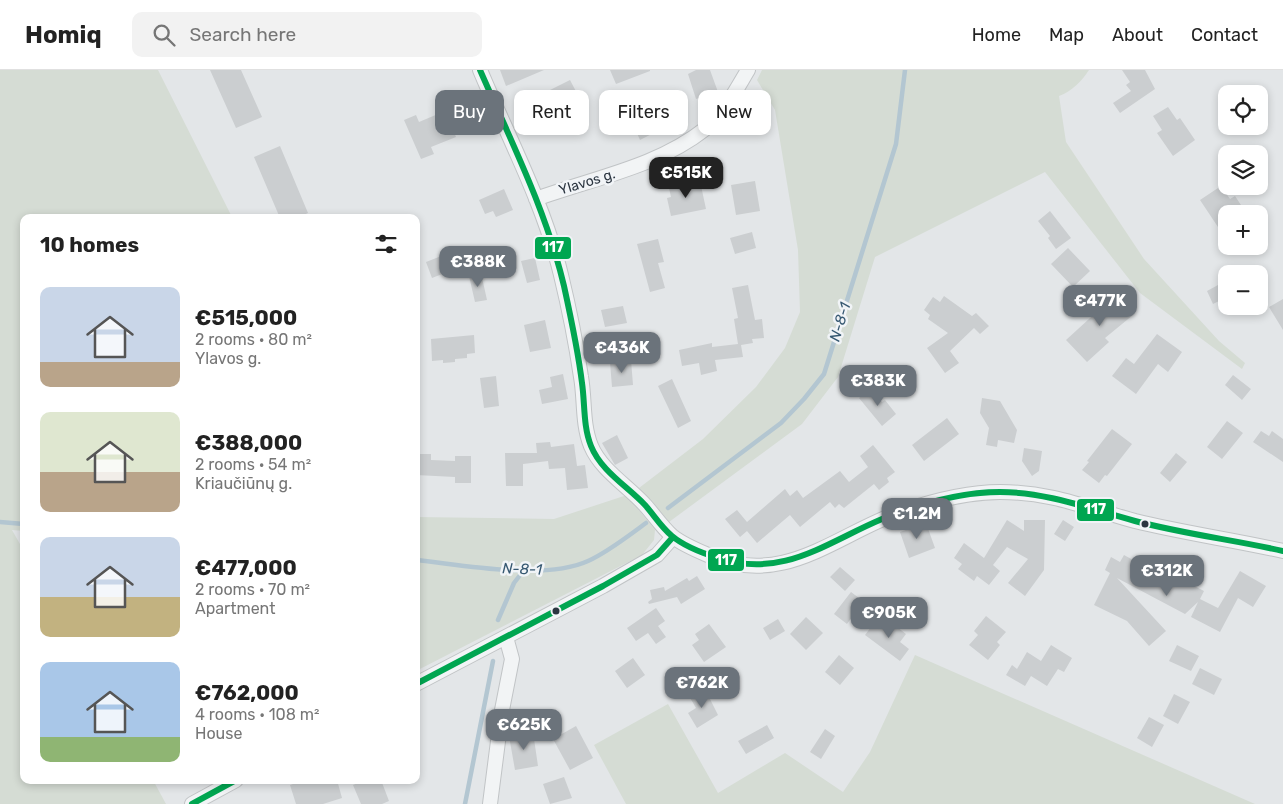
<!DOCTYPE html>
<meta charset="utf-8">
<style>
:root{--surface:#fff;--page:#f2f2f2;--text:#222;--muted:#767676;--line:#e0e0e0;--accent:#6b737b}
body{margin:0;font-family:Rubik,sans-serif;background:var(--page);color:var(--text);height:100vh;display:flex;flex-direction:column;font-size:19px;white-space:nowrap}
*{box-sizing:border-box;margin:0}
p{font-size:16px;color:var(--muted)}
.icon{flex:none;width:28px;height:28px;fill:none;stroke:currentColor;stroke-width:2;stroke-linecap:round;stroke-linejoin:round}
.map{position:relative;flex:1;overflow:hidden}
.drawer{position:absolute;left:20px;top:144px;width:400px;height:570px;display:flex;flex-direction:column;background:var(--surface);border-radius:10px;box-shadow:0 2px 8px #0003}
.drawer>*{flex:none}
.hud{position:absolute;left:435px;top:20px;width:475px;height:45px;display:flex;gap:10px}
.buttons{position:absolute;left:1218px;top:15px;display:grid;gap:10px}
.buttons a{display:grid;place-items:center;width:50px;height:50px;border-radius:10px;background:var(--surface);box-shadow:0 2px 8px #0003;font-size:25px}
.price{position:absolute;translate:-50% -42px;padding:0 11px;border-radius:10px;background:var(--accent);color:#fff;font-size:16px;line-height:32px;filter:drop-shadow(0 1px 2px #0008)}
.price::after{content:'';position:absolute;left:50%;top:30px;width:15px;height:11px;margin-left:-8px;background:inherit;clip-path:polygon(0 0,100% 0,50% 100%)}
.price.on{background:#222;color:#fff}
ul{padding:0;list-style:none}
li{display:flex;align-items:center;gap:15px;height:125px;padding:0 20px}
li span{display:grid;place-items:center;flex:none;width:140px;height:100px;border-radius:10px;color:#555}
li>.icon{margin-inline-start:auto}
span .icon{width:60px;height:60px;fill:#fffc;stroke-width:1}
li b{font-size:21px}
h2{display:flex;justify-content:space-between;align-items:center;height:60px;padding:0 20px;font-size:21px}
.pill{padding:0 18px;border-radius:10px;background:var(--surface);box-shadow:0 2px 8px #0003;font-size:18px;line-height:45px}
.pill.on{background:var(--accent);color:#fff}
header{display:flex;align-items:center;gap:30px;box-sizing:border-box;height:70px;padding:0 25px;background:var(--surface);border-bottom:1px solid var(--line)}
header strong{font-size:24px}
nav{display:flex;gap:28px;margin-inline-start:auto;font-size:18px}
.search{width:350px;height:45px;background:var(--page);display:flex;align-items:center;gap:12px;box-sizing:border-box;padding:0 18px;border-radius:10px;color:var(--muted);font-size:19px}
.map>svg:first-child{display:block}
</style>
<header>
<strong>Homiq</strong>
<div class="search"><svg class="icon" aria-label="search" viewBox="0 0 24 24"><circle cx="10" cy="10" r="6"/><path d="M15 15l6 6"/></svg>Search here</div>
<nav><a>Home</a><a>Map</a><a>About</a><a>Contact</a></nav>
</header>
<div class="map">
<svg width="1283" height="734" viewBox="0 0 1283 734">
<rect width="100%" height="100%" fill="#e3e6e8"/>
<path fill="#d5dcd4" d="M0,0H158L232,147L24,148V461L12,460L24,481V710H153L166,734H0Z
M762,0H1089C1082,11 1072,21 1059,26L1066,72L1144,189L1219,271L1245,293L1242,299L1140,223L1045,102L875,187L838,307L802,354L669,452L639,418L703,369L756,317L785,278L800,242L798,180L775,40L757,10Z
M627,425L655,460L654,470L642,485L416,601V447L554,449Z
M915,585L1255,734H626L594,675L668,634L718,723L785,683L843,722L870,682Z"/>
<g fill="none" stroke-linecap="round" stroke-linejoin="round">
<path stroke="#b3c6d1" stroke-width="4.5" d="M668,438L781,353L804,329L824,304L896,74L905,0
M0,452L24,454
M416,490C464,495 544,511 588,491C608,482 628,466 646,453
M498,550L514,513L524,500
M465,734L493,591"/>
</g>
<path fill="#cbced0" d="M210,0H241L262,47L236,58Z
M500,0H544L506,16Z
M610,0H650V1L616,14Z
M696,0H710L718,22L696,29L688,4Z
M1122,0H1145L1155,19L1120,43L1113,33L1131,21L1126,15L1130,12Z
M570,10L580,29L532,54L522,34Z
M645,26L656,48L665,43L671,54L640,70L625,36Z
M751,32L762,40L752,56L740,48Z
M1168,37L1177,50L1180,48L1195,70L1173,86L1157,63L1162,60L1153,46Z
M445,41L456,67L431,77L434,84L421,89L404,50L416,45L419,52Z
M280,76L308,143L297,148H280L254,87Z
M700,111L706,139L671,146L667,128L671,127L669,118Z
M755,111L760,141L736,145L731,115Z
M1221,116L1230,129L1235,126L1247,144H1226V169L1200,130Z
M504,119L513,140L496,147L493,141L485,144L479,130Z
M1050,141L1071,168L1056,179L1048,168L1050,166L1038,151Z
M752,162L756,178L735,184L730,168Z
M658,169L664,192L658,193L665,218L650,222L637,174Z
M1068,178L1090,201L1073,217L1051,194Z
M449,183L455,199L432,208L426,192Z
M535,188L540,210L527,213L521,191Z
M481,203L487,230L475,232L469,206Z
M748,215L755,250L762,249L764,268L752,269L753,273L741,275L743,287L715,290L717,301L701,305L699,293L682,296L679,280L712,273V277L738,274L734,249L738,248L732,218Z
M1218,215L1225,228L1213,234L1207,221Z
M1115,222L1133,245L1105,268L1109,272L1087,292L1066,270L1101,238L1099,235Z
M944,226L972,246L976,243L989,256L980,264L974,258L950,281L959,293L945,303L927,278L948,263L928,249L930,245L924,240L933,227L940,232Z
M1283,229V260L1269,237Z
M623,236L627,253L605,257L601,240Z
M545,250L551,278L530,282L524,255Z
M1157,264L1182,282L1168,302L1158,294L1136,324L1112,306L1126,288L1134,294Z
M474,265L475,283L467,284V288L455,289V292L443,293V290L432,291L431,269Z
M631,290L633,315L612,317L610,292Z
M563,304L568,329L542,334L539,320L552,317L550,307Z
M1233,305L1251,319L1242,330L1225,315Z
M496,306L499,336L484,338L480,308Z
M672,309L691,351L678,358L658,316Z
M871,319L882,332L885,330L896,344L882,356L859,328Z
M982,328L1000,331L1017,360L1014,373L998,370L997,377L986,375L989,358L980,343Z
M947,348L959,364L924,391L912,375Z
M1227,351L1243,363L1222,389L1207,377Z
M1112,359L1132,374L1107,406L1105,405L1099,413L1082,400L1089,392L1087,391Z
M1261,361L1269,366L1272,361L1283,369V392L1253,372Z
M617,365L628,388L615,395L602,373Z
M550,372L551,377L574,374L577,396L585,395L588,418L567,420L565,398L549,399L548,391L523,394V416H506L505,383H537L536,373Z
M873,375L895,402L887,408L889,412L879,420L874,414L844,438L839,434L835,438L830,432L800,457L790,445L757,473L747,461L740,467L725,449L737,440L747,452L785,419L790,426L797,420L803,428L840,401L849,412L868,397L860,386Z
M1024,378L1042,381L1039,401L1032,406L1022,391Z
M1176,383L1187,392L1170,412L1160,403Z
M418,384H431V390L455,391V386H471V413H455V407L416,405Z
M1007,450L1024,461V450H1045L1044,500L1025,526L1008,513L1028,489L1007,477L993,495L1000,501L989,515L977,506L974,511L958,499L962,494L954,488L964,473L984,488Z
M1063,450L1074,457L1065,471L1054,464Z
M926,453L935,478L909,488L900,462Z
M1124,485L1164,507L1167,502L1204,521L1200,529L1218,538L1240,501L1266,516L1253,537L1238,528L1220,562L1191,547L1198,532L1185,544L1117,508L1166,561L1149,576L1127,551L1094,535L1110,503L1105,500L1111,487L1120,492Z
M840,497L855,510L845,521L830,507Z
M697,506L705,519L681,534L677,527L649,534L648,532L652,529L650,520L664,517L665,521L687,508L689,511Z
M851,522L863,531L847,554L834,544Z
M656,538L665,551L658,556L666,567L656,574L648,563L636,571L627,558Z
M986,546L1006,562L997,572L1000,575L988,590L969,575L978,565L974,561Z
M806,547L823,563L806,580L790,564Z
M778,549L785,561L770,570L763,558Z
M888,550L906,564L900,572L909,579L900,591L865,565L874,553L881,558Z
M709,554L726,577L704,592L692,575L699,570L695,564Z
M1051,575L1072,588L1064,602L1058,599L1047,616L1031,606L1025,616L1006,605L1012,595L1017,599L1027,582L1041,591Z
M1177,575L1199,586L1191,601L1169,591Z
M839,585L854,598L840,615L825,602Z
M633,588L645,605L627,618L615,601Z
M1200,598L1222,609L1214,625L1192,614Z
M702,619L705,624L707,623L718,645L697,658L688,643L696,638L689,626Z
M1174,624L1190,632L1178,654L1163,646Z
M1149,647L1164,655L1152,677L1137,668Z
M767,655L774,668L746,684L738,671Z
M576,656L593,688L570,700L553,669Z
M825,659L835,666L821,689L810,682Z
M533,662L538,696L515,700L509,666Z
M564,707L572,728L550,734L543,714Z
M305,710H337L342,728L323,734H296L290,715Z
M365,710H381L389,731L382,734H361L353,715Z"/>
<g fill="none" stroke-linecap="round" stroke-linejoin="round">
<g stroke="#c1c4c6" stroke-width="16">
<path id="street" d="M480,0C508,67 544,134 561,205C569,238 576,273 581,307C585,329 582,354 591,376C601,400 628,416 645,435C654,445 662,457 672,466C682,474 696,480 708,485C784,519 836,464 903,441C933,431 969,422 1000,422C1052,422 1087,438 1135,451C1184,463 1234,470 1283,481
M536,129C593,108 657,97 705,59C724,44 736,20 748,0
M416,614L603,516L657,485L673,467
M192,734L236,710
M490,734L502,640L512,589L506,567"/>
</g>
<use href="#street" stroke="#f2f4f5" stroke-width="14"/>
<g stroke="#f1f4f7" stroke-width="10">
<path id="bus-1" d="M480,0C511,71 546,140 564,216C571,248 578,280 582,313C585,333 583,356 591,376C601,401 627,416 645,435C654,445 661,457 672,466C685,477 702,483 718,488C783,509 825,473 882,449C919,434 960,422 1000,422C1047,422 1090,439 1135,451C1184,464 1234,470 1283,481
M416,614L603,516L657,485L673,467
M192,734L236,710"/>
</g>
<use href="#bus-1" stroke="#00a651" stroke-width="6"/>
</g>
<g fill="#2b3540" stroke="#f1f4f7" stroke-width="2">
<circle cx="1145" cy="454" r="4.5"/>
<circle cx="556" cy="541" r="4.5"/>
</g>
<g text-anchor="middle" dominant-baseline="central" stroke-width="5" stroke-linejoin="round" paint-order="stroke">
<g font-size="14" fill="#2b3540" stroke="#f1f4f7">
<text transform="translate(587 112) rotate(-17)">Ylavos g.</text>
</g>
<g font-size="15" font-style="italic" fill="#375972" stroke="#f1f4f7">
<text transform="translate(840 252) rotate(-73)">N-8-1</text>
<text transform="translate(522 499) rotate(2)">N-8-1</text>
</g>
</g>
<g stroke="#f1f4f7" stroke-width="2">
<rect x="534" y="166" width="38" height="24" rx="5" fill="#00a651"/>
<rect x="1076" y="428" width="39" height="24" rx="5" fill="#00a651"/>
<rect x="707" y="478" width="38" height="24" rx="5" fill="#00a651"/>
</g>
<g font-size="14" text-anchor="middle" font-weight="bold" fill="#fff">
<text x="553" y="182">117</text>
<text x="1095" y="444">117</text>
<text x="726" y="495">117</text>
</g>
</svg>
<div class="buttons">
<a><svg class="icon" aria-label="locate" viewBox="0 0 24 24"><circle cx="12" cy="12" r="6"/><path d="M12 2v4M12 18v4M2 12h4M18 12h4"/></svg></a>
<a><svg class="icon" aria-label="layers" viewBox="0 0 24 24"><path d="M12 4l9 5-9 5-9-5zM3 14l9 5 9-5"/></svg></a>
<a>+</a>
<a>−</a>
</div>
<b class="price on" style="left:686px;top:129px">€515K</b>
<b class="price" style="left:478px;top:218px">€388K</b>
<b class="price" style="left:1100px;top:257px">€477K</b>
<b class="price" style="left:622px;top:304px">€436K</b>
<b class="price" style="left:878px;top:337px">€383K</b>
<b class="price" style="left:917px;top:470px">€1.2M</b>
<b class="price" style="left:1167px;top:527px">€312K</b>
<b class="price" style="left:889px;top:569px">€905K</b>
<b class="price" style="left:702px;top:639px">€762K</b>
<b class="price" style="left:524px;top:681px">€625K</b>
<div class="hud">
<a class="pill on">Buy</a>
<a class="pill">Rent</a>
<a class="pill">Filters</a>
<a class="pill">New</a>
</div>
<section class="drawer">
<h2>10 homes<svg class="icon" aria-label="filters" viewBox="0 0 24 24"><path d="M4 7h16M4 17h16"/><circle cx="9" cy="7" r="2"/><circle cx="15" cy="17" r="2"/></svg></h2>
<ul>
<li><span style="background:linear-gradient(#c9d6e8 75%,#b9a48a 0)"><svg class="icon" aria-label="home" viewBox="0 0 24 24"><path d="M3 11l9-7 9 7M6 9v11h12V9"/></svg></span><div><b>€515,000</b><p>2 rooms · 80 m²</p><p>Ylavos g.</p></div></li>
<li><span style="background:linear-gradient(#dfe7d0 60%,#b9a48a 0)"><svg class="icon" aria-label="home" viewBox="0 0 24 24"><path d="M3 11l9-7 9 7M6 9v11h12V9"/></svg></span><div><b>€388,000</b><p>2 rooms · 54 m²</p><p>Kriaučiūnų g.</p></div></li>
<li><span style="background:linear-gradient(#c9d6e8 60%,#c2b280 0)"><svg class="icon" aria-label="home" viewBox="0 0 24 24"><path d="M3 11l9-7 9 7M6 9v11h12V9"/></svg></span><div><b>€477,000</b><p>2 rooms · 70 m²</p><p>Apartment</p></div></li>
<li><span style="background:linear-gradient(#a9c7e8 75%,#8fb573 0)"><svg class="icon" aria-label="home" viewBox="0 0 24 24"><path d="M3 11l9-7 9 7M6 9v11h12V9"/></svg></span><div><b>€762,000</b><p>4 rooms · 108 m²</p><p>House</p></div></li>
</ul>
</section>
</div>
